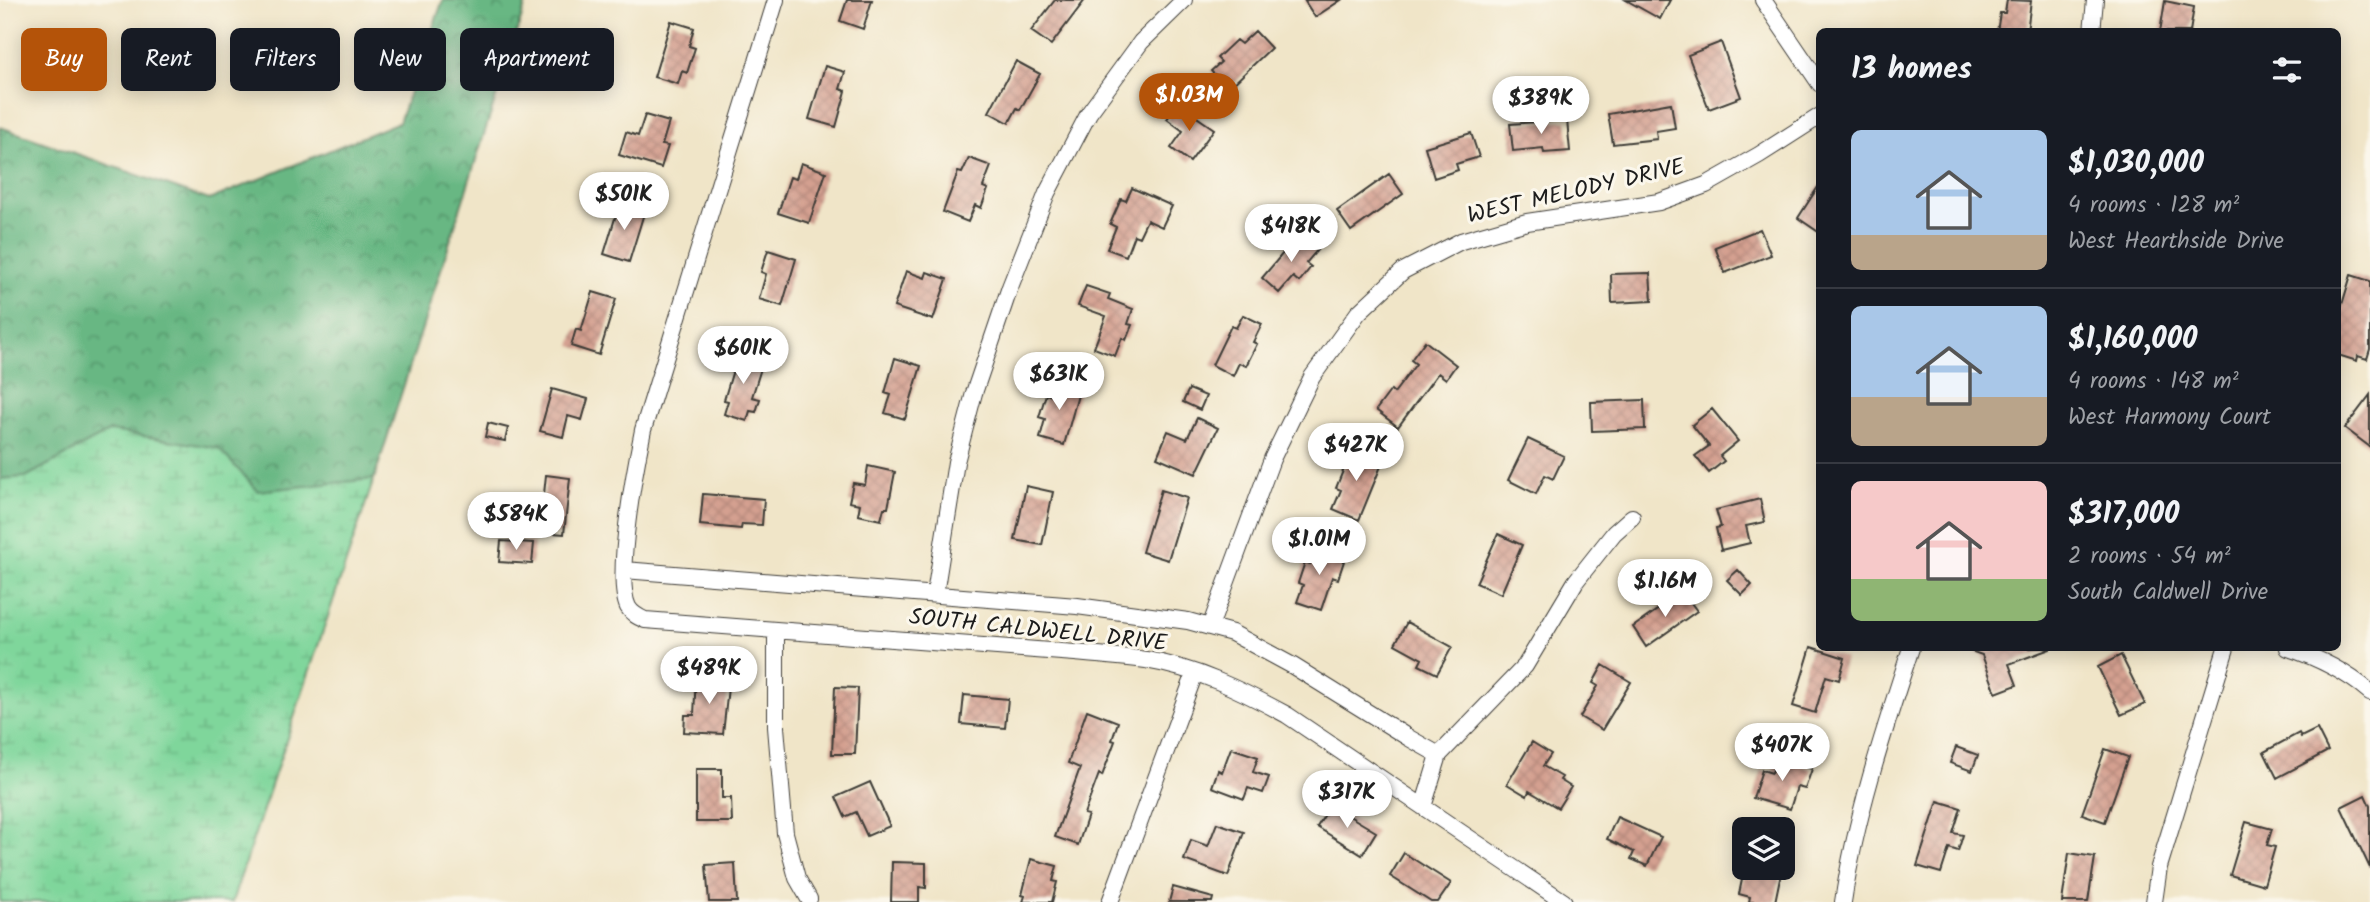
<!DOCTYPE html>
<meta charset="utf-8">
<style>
:root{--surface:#171b24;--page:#20242c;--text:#f1f3f6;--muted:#9ea1a6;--line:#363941;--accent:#b45309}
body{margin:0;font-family:Kalam,sans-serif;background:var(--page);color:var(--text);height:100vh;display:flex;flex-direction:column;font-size:26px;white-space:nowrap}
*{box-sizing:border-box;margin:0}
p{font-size:23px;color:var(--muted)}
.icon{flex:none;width:38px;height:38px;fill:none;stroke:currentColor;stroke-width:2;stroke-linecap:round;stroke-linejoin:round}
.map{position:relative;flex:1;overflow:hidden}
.panel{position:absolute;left:1816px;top:28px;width:525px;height:623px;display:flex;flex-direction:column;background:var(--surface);border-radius:10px;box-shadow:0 4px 18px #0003}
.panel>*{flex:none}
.hud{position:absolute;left:21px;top:28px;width:665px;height:63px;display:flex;gap:14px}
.tools{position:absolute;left:1732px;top:817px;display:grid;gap:14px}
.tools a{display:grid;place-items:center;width:63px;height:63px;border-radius:10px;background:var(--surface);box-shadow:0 4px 18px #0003;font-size:35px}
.price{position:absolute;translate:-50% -60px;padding:0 16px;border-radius:24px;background:#fff;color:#222;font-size:23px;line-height:46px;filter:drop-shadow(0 2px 4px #0008)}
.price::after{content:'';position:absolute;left:50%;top:42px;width:21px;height:16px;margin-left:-10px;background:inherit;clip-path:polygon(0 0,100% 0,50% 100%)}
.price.active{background:var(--accent);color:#fff}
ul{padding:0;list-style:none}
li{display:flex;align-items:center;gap:21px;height:175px;padding:0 35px}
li+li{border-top:2px solid var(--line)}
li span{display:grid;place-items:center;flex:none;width:196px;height:140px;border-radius:10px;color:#555}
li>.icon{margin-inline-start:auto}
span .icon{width:84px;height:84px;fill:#fffc;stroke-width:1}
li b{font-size:30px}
h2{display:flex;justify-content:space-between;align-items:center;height:84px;padding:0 35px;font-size:30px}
.tag{padding:0 24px;border-radius:10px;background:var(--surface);box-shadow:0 4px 18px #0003;font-size:24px;line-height:63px}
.tag.active{background:var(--accent);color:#fff}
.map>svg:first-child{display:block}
</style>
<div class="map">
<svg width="2370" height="902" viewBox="0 0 2370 902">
<defs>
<pattern id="forest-crowns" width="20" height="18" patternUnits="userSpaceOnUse" patternTransform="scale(1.75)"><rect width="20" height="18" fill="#67b783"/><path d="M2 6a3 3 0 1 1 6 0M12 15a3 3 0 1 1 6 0" fill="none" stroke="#54946a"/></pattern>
<pattern id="wetland-marsh" width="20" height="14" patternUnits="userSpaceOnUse" patternTransform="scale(1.75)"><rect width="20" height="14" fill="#7fd69b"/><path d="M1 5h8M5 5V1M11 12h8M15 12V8" fill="none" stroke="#6db785"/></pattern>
<pattern id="building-cross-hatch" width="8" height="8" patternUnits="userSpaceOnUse" patternTransform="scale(1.75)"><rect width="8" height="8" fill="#d4a090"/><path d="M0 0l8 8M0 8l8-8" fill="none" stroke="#b5897c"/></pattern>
</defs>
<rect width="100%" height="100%" fill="#fbf7ec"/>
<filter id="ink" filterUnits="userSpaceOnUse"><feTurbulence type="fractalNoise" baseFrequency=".0143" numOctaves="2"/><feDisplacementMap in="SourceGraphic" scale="14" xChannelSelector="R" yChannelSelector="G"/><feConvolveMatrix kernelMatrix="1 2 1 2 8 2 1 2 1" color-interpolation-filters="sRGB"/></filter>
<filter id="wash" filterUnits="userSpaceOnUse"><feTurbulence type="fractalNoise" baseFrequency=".00686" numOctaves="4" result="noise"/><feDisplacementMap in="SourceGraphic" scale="28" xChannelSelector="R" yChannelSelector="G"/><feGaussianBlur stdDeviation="1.57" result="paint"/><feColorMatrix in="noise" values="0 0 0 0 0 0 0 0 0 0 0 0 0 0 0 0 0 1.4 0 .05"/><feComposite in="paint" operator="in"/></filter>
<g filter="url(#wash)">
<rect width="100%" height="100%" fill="#f0e5c8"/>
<path fill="url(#forest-crowns)" stroke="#426a50" stroke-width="2" d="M443,0H527L374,479L258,491L218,448L110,431L26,477L0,479V127L209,200L399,122Z"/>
<path fill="url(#wetland-marsh)" stroke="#4e795c" stroke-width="2" d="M110,431L218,448L258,491L374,479L232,902H0V479L26,477Z"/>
<g id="blocks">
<path fill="url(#building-cross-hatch)" d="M847,0H872L863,29L840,21Z
M1055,0H1085L1051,45L1031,31Z
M1304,0H1341L1315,17Z
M1626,0H1670L1660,19Z
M2007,0L2031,1L2027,32H1997L2000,13H2005Z
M2165,1L2194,7L2190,32H2160Z
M671,21L694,28L689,46L695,48L687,73L682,71L678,84L654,77Z
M1255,31L1271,48L1228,89L1211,71L1221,62L1217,58L1236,40L1241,44Z
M1721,42L1741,97L1709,109L1688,55Z
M1016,61L1040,74L1020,110L1017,108L1009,123L989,112Z
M825,66L845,72L840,89L846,91L836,127L809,119Z
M1671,103L1675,128L1656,131L1657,139L1613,144L1608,114Z
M1178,104L1214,129L1190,162L1171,148L1183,131L1167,119Z
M645,115L669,122L662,145L668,146L661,168L619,155L626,132L638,136Z
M1567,120L1570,151L1544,153L1543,148L1513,151L1510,124Z
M1471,133L1479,157L1456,164L1458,170L1434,178L1425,147Z
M969,158L991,166L983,187L988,189L981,208L975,205L968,222L943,212L958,172L962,173Z
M801,163L826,172L809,223L778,213L790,177L796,179Z
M1389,174L1403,194L1351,231L1337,211Z
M1820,184V233L1798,218Z
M1132,188L1172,206L1162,227L1147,220L1139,237L1134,235L1126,256L1107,249L1116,227L1110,224L1121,199L1126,201Z
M620,202L645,210L629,262L604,254Z
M1760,229L1771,255L1725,273L1715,247Z
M1300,233L1319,248L1306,263L1311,267L1299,282L1293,277L1279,293L1262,278Z
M768,250L796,259L782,306L759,299L766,274L761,272Z
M906,271L925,278L927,272L947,279L933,320L894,307Z
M1650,273L1652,301L1612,303L1611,274Z
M2351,275L2370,281V349L2367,359L2358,356L2357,361L2338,355V318Z
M1086,286L1110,294L1108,299L1133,309L1128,324L1132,325L1126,340L1122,338L1115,356L1094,348L1106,316L1078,306Z
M593,292L616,299L599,355L571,346L576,329L581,331Z
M1243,315L1262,324L1253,342L1257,344L1246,366L1239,363L1233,376L1212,365L1231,326L1236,328Z
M1425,341L1456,365L1446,379L1438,373L1398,427L1376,410L1391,390L1394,393L1416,364L1411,360Z
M740,347L756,352L754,359L763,362L752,397L760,399L756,412L750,411L747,421L724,414L728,401L724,400Z
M895,358L921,366L905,419L885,413L891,395L885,393Z
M1056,381L1080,388L1064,445L1040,438L1045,419L1039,417L1046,394L1052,396Z
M552,389L588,399L582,420L568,416L563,437L540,431Z
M1189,389L1206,396L1200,410L1183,402Z
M2370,395V447L2345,428Z
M1644,400L1645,429L1592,431L1591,402Z
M1712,409L1738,441L1720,456L1724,461L1709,473L1695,456L1709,446L1692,425Z
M1197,418L1218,428L1196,474L1157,457L1168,431L1187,439Z
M488,423L508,428L505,441L485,437Z
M1528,439L1564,456L1553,479L1545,475L1536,494L1508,480Z
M1353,446L1373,454L1370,462L1381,466L1359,520L1333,509L1341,490L1336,488Z
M868,466L895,472L888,508H884L881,520L858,515L860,504L849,502L853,483L865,485Z
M546,475L570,478L564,534L540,532Z
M1026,486L1053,492L1042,545L1015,540Z
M1161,490L1187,498L1168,560L1142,552Z
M703,494L764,499L762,525L742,524L741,529L700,525Z
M1760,499L1765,522L1746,526L1750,543L1721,550L1716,528L1721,527L1716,510Z
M1498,534L1522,545L1501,594L1476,583Z
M501,541L534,543L532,564L499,562Z
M1315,547L1345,558L1338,579L1332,577L1321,610L1297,602L1303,585L1298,583L1305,562L1310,564Z
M1738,570L1752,585L1742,595L1727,580Z
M1683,592L1697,611L1646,647L1633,627Z
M1407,622L1452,647L1437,674L1419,665L1422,659L1395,644Z
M1811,647L1845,658L1839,680L1826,676L1815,713L1793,706Z
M1969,648H2050V649L2009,664L2017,685L1996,693L1982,655L1968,650Z
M2121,655L2145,704L2121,715L2098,667Z
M1603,665L1631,682L1602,730L1580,717L1598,686L1593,683Z
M696,676L729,678L723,734L684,732L685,715H694Z
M835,687L858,688L855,754H832Z
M964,695L1008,699L1005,728L961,724Z
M1087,710L1118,722L1112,740L1115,741L1102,776L1099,774L1084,814L1088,815L1078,845L1055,837L1080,768L1068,763Z
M2317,729L2328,751L2277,778L2264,752L2299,733L2301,737Z
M1532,742L1551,754L1543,766L1562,777L1560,780L1571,787L1558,808L1529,791L1527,796L1507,784Z
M1956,747L1978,755L1972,771L1950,763Z
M1231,748L1258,757L1253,772L1269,777L1263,793L1248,788L1244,799L1212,787L1218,770L1222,772Z
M2105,749L2128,757L2105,822L2082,814Z
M1777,758L1812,769L1805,789L1797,787L1790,809L1753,798L1762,770L1772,773Z
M696,769H722V798H731L732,822H696Z
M870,782L890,826L867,836L856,812L845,817L836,797Z
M2365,795L2370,806V868L2341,807Z
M1938,801L1961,808L1953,833L1963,835L1958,851L1949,848L1941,873L1917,866Z
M1331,805L1376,832L1362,855L1317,827Z
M1617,817L1661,837L1647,866L1631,859L1634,852L1607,839Z
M2246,822L2272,829L2267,845L2275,847L2264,885L2230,875Z
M1217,823L1244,832L1228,876L1184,860L1191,840L1208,846Z
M1404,853L1451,883L1438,902H1431L1390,876Z
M2069,853L2095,857L2088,902H2062Z
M1031,859L1057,866L1053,881L1057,882L1052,902H1023L1025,896L1022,895Z
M892,862L926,863V888L919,887V902H891Z
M735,863L737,902H709L706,865Z
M1750,868H1782L1775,902H1749L1750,897L1739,894L1743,875L1749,876Z
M1173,887L1213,898L1212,902H1169Z"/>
</g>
</g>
<g filter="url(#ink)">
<use href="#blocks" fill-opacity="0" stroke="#3c3a36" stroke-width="2"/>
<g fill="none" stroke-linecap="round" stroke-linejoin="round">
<g stroke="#3c3a36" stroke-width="18">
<path id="street" d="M776,0L643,430C636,464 614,578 628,607C632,614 638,617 645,620L1075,653C1098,655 1122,657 1146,660C1196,668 1243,691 1287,715L1564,902
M1763,0L1820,84
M2092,32L2095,0
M624,570L1077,606L1188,621L1232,633L1293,666L1409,738L1439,755
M935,594L956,462L974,393L1010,287L1047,193L1089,113L1141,42L1184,0
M1210,627L1272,459L1312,377L1358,313L1403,271L1461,241L1527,222L1659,202L1706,185L1759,155L1820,116
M776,630V727L785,833L797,878L809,899
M2288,648C2319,658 2345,671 2370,692
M1423,807L1439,755L1525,666L1576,581L1614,533L1632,517
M1110,902L1195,673
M1843,902C1856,815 1884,731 1911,648
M2154,902L2159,867L2226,648"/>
</g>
<use href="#street" stroke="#fff" stroke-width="16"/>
</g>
</g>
<g text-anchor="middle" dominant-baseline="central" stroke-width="6" stroke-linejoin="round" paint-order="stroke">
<g font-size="23" fill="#1c1c1c" stroke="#fbf7ec">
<text transform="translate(1576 192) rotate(-13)">WEST MELODY DRIVE</text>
<text transform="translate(1038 631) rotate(6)">SOUTH CALDWELL DRIVE</text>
</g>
</g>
</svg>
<div class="tools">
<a><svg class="icon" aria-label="layers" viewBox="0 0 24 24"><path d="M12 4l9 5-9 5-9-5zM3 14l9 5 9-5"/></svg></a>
</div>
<b class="price active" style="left:1189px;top:133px">$1.03M</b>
<b class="price" style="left:1541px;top:136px">$389K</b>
<b class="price" style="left:624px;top:232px">$501K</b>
<b class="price" style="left:1291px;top:264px">$418K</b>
<b class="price" style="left:743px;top:386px">$601K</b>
<b class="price" style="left:1059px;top:412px">$631K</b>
<b class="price" style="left:1356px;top:483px">$427K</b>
<b class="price" style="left:516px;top:552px">$584K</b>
<b class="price" style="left:1319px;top:577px">$1.01M</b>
<b class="price" style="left:1665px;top:619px">$1.16M</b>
<b class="price" style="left:709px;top:706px">$489K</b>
<b class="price" style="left:1782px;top:783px">$407K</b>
<b class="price" style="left:1347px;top:830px">$317K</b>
<div class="hud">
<a class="tag active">Buy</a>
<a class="tag">Rent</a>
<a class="tag">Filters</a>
<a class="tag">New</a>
<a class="tag">Apartment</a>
</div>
<section class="panel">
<h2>13 homes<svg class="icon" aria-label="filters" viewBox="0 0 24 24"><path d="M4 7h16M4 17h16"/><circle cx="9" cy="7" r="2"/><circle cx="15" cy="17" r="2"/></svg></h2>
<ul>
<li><span style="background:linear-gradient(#a9c7e8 75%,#b9a48a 0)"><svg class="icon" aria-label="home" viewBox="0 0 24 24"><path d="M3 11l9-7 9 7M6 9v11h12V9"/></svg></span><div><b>$1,030,000</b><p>4 rooms · 128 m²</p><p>West Hearthside Drive</p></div></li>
<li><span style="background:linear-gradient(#a9c7e8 65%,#b9a48a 0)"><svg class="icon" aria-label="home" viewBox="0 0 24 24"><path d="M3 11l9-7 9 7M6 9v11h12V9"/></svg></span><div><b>$1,160,000</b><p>4 rooms · 148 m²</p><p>West Harmony Court</p></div></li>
<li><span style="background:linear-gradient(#f6c9c9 70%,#8fb573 0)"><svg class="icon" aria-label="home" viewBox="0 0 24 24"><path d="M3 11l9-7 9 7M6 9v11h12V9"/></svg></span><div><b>$317,000</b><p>2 rooms · 54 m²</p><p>South Caldwell Drive</p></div></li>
</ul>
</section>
</div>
